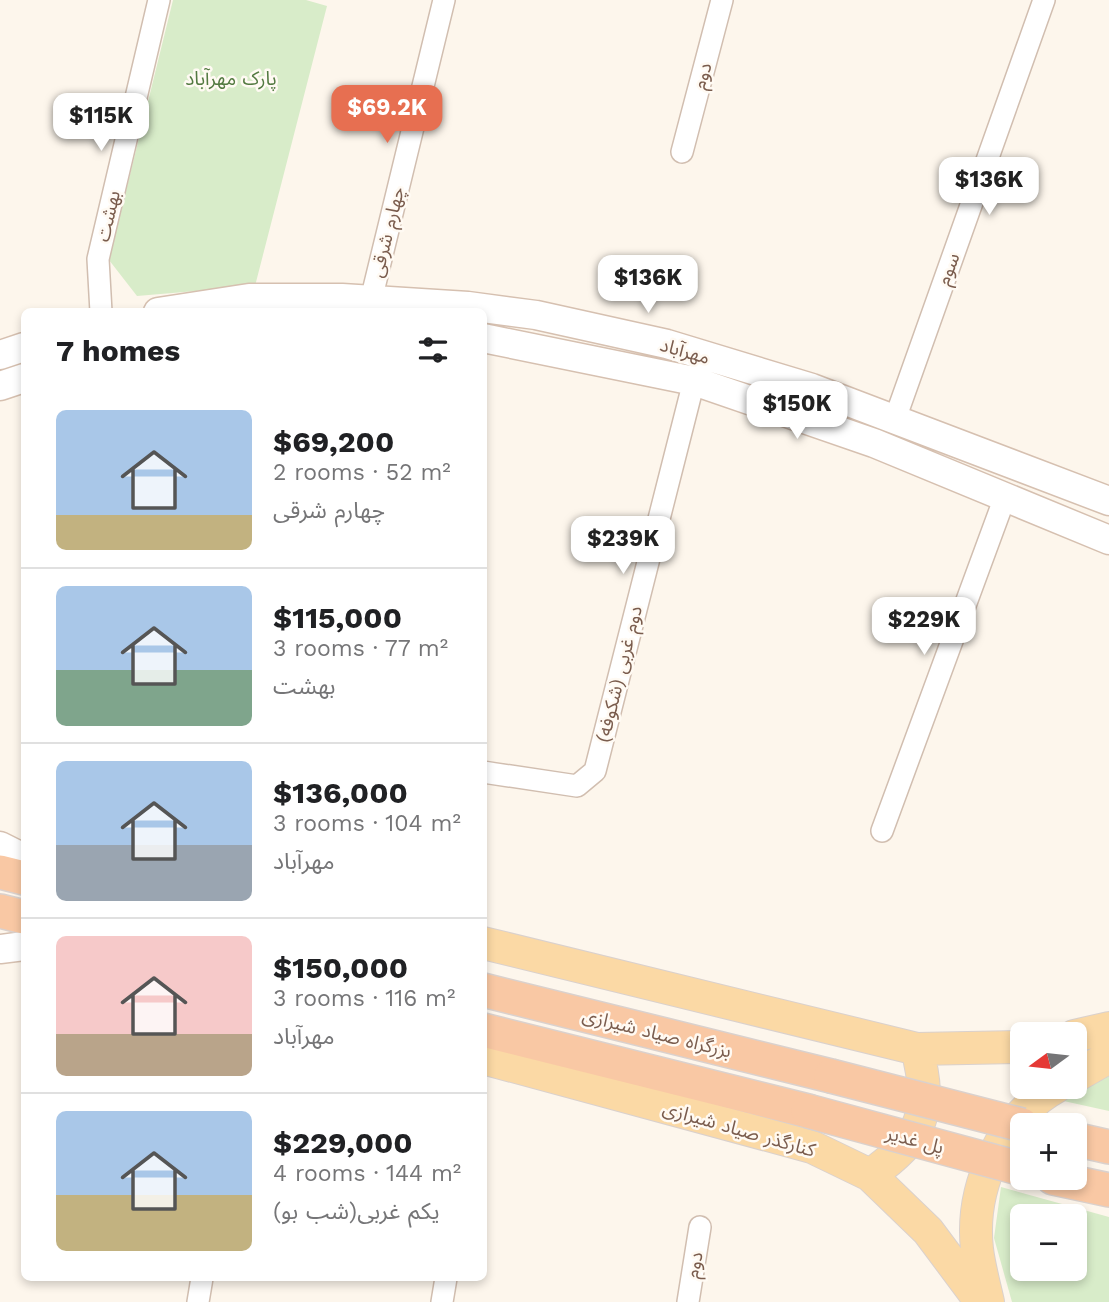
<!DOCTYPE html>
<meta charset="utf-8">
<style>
:root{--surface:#fff;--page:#f2f2f2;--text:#202124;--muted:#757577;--line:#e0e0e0;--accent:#e76f51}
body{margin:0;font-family:"Work Sans","Noto Sans Arabic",sans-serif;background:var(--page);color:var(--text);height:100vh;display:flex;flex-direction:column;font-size:26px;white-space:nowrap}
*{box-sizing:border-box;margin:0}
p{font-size:23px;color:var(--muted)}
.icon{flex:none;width:38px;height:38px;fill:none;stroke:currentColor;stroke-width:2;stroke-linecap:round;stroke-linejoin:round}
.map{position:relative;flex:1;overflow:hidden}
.panel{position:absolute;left:21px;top:308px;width:466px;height:973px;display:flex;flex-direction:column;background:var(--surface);border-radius:10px;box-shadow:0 4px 10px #0003}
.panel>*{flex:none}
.needle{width:46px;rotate:255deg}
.tools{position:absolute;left:1010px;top:1022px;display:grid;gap:14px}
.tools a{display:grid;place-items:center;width:77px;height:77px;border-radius:10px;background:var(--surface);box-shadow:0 4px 10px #0003;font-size:35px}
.price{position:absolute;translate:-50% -60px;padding:0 16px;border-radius:14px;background:#fff;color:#222;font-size:23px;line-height:46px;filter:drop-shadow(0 2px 4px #0008)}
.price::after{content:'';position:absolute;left:50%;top:42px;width:21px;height:16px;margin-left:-10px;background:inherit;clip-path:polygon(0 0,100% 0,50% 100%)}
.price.on{background:var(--accent);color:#fff}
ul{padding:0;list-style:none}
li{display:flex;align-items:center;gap:21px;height:175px;padding:0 35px}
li+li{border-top:2px solid var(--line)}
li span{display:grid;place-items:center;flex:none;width:196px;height:140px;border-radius:10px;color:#555}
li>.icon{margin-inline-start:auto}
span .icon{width:84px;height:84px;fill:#fffc;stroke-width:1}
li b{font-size:30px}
h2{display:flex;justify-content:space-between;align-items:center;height:84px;padding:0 35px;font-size:30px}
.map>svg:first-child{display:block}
</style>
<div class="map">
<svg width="1109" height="1302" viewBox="0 0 1109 1302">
<rect width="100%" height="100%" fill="#fdf6ec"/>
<path fill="#d8ecc9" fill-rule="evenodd" d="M173,0H306L327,6L255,286L137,296L109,260Z
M1109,1074V1111L1059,1100Z
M1001,1187L1109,1217V1302H1012L994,1238ZM1022,1216H1074V1269H1022Z"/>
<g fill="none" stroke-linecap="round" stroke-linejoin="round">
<g stroke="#d1beb0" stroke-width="24">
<path id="minor" d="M682,152L722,0
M371,300L444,0
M101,312L98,259L159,0
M895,419L1044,0
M483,772L577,786L595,771L694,381
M882,831L1005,497
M198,1302L202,1278
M442,1302L446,1278
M688,1302L700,1227"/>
</g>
<g stroke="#d6c0b0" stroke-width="31">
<path id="secondary" d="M158,312L249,298H342L468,306L536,315L667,344L812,388L1109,501
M483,338L694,381L874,443L1109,540
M0,355L24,347
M0,386L24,378
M0,846L24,858
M0,949L24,946"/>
</g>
<g stroke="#dad1cd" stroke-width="34">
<path id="primary" d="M483,943L917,1049L1022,1047
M1074,1036L1109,1028
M483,1058L812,1147L870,1175L928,1231L981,1302
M1074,1077L1109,1057
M870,1175C923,1138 933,1112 917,1049
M988,1302C984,1284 979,1266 977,1249C970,1187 1002,1117 1056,1087"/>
</g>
<g stroke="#dad1cd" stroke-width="36">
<path id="trunk" d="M0,872L24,878
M0,911L24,917
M483,990L831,1076
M483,1030L808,1111
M1074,1139L1109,1147
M1053,1178L1109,1190"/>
</g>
<use href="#minor" stroke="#fff" stroke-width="21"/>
<use href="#secondary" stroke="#fff" stroke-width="28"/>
<use href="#primary" stroke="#fbd9a5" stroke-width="32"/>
<use href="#trunk" stroke="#f9c8a4" stroke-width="33"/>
<g stroke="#dad1cd" stroke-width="36" stroke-linecap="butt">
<path id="trunk-bridge" d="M831,1076L1022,1125
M808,1111L1022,1169"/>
</g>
<use href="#trunk-bridge" stroke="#f9c8a4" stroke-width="33"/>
</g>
<g text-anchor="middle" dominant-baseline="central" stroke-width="5" stroke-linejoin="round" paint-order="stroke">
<g font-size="19" fill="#7a5c4d" stroke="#fffaf3">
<text transform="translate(702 76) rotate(-75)">دوم</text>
<text transform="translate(108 216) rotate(-77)">بهشت</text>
<text transform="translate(387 232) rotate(-76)">چهارم شرقی</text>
<text transform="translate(948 269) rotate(-70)">سوم</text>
<text transform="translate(685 351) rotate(16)">مهرآباد</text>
<text transform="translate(619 674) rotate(-76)">دوم غربی (شکوفه)</text>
<text transform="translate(657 1033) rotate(14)">بزرگراه صیاد شیرازی</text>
<text transform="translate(739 1129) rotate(16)">کنارگذر صیاد شیرازی</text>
<text transform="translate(915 1140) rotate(15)">پل غدیر</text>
<text transform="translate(694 1265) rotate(-80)">دوم</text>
</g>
<g font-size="19" fill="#537a41" stroke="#fffaf3">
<text x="231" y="78">پارک مهرآباد</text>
</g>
</g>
</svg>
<div class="tools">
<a><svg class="needle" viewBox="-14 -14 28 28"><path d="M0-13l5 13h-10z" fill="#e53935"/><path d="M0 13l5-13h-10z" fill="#757577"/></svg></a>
<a>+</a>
<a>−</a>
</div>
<b class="price on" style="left:387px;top:145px">$69.2K</b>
<b class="price" style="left:101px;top:153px">$115K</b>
<b class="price" style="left:989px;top:217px">$136K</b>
<b class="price" style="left:648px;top:315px">$136K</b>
<b class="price" style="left:797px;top:441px">$150K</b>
<b class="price" style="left:623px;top:576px">$239K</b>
<b class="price" style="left:924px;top:657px">$229K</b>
<section class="panel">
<h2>7 homes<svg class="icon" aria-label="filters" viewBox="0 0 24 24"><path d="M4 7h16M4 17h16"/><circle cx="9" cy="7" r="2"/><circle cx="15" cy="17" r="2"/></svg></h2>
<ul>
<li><span style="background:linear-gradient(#a9c7e8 75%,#c2b280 0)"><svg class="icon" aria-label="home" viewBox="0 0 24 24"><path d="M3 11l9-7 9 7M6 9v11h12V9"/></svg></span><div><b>$69,200</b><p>2 rooms · 52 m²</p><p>چهارم شرقی</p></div></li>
<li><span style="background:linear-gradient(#a9c7e8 60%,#7fa58c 0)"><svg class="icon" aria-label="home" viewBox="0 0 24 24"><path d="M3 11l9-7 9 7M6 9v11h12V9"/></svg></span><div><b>$115,000</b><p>3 rooms · 77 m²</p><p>بهشت</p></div></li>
<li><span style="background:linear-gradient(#a9c7e8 60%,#9aa5b1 0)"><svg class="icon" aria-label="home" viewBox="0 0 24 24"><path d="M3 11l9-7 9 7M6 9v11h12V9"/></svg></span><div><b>$136,000</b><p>3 rooms · 104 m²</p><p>مهرآباد</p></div></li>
<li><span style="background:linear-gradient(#f6c9c9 70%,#b9a48a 0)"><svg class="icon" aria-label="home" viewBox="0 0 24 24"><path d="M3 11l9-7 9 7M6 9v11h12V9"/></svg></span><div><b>$150,000</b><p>3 rooms · 116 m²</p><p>مهرآباد</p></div></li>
<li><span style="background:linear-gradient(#a9c7e8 60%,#c2b280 0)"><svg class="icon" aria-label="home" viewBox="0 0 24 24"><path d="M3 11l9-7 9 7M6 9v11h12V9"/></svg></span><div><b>$229,000</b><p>4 rooms · 144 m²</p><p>یکم غربی(شب بو)</p></div></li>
</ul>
</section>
</div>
